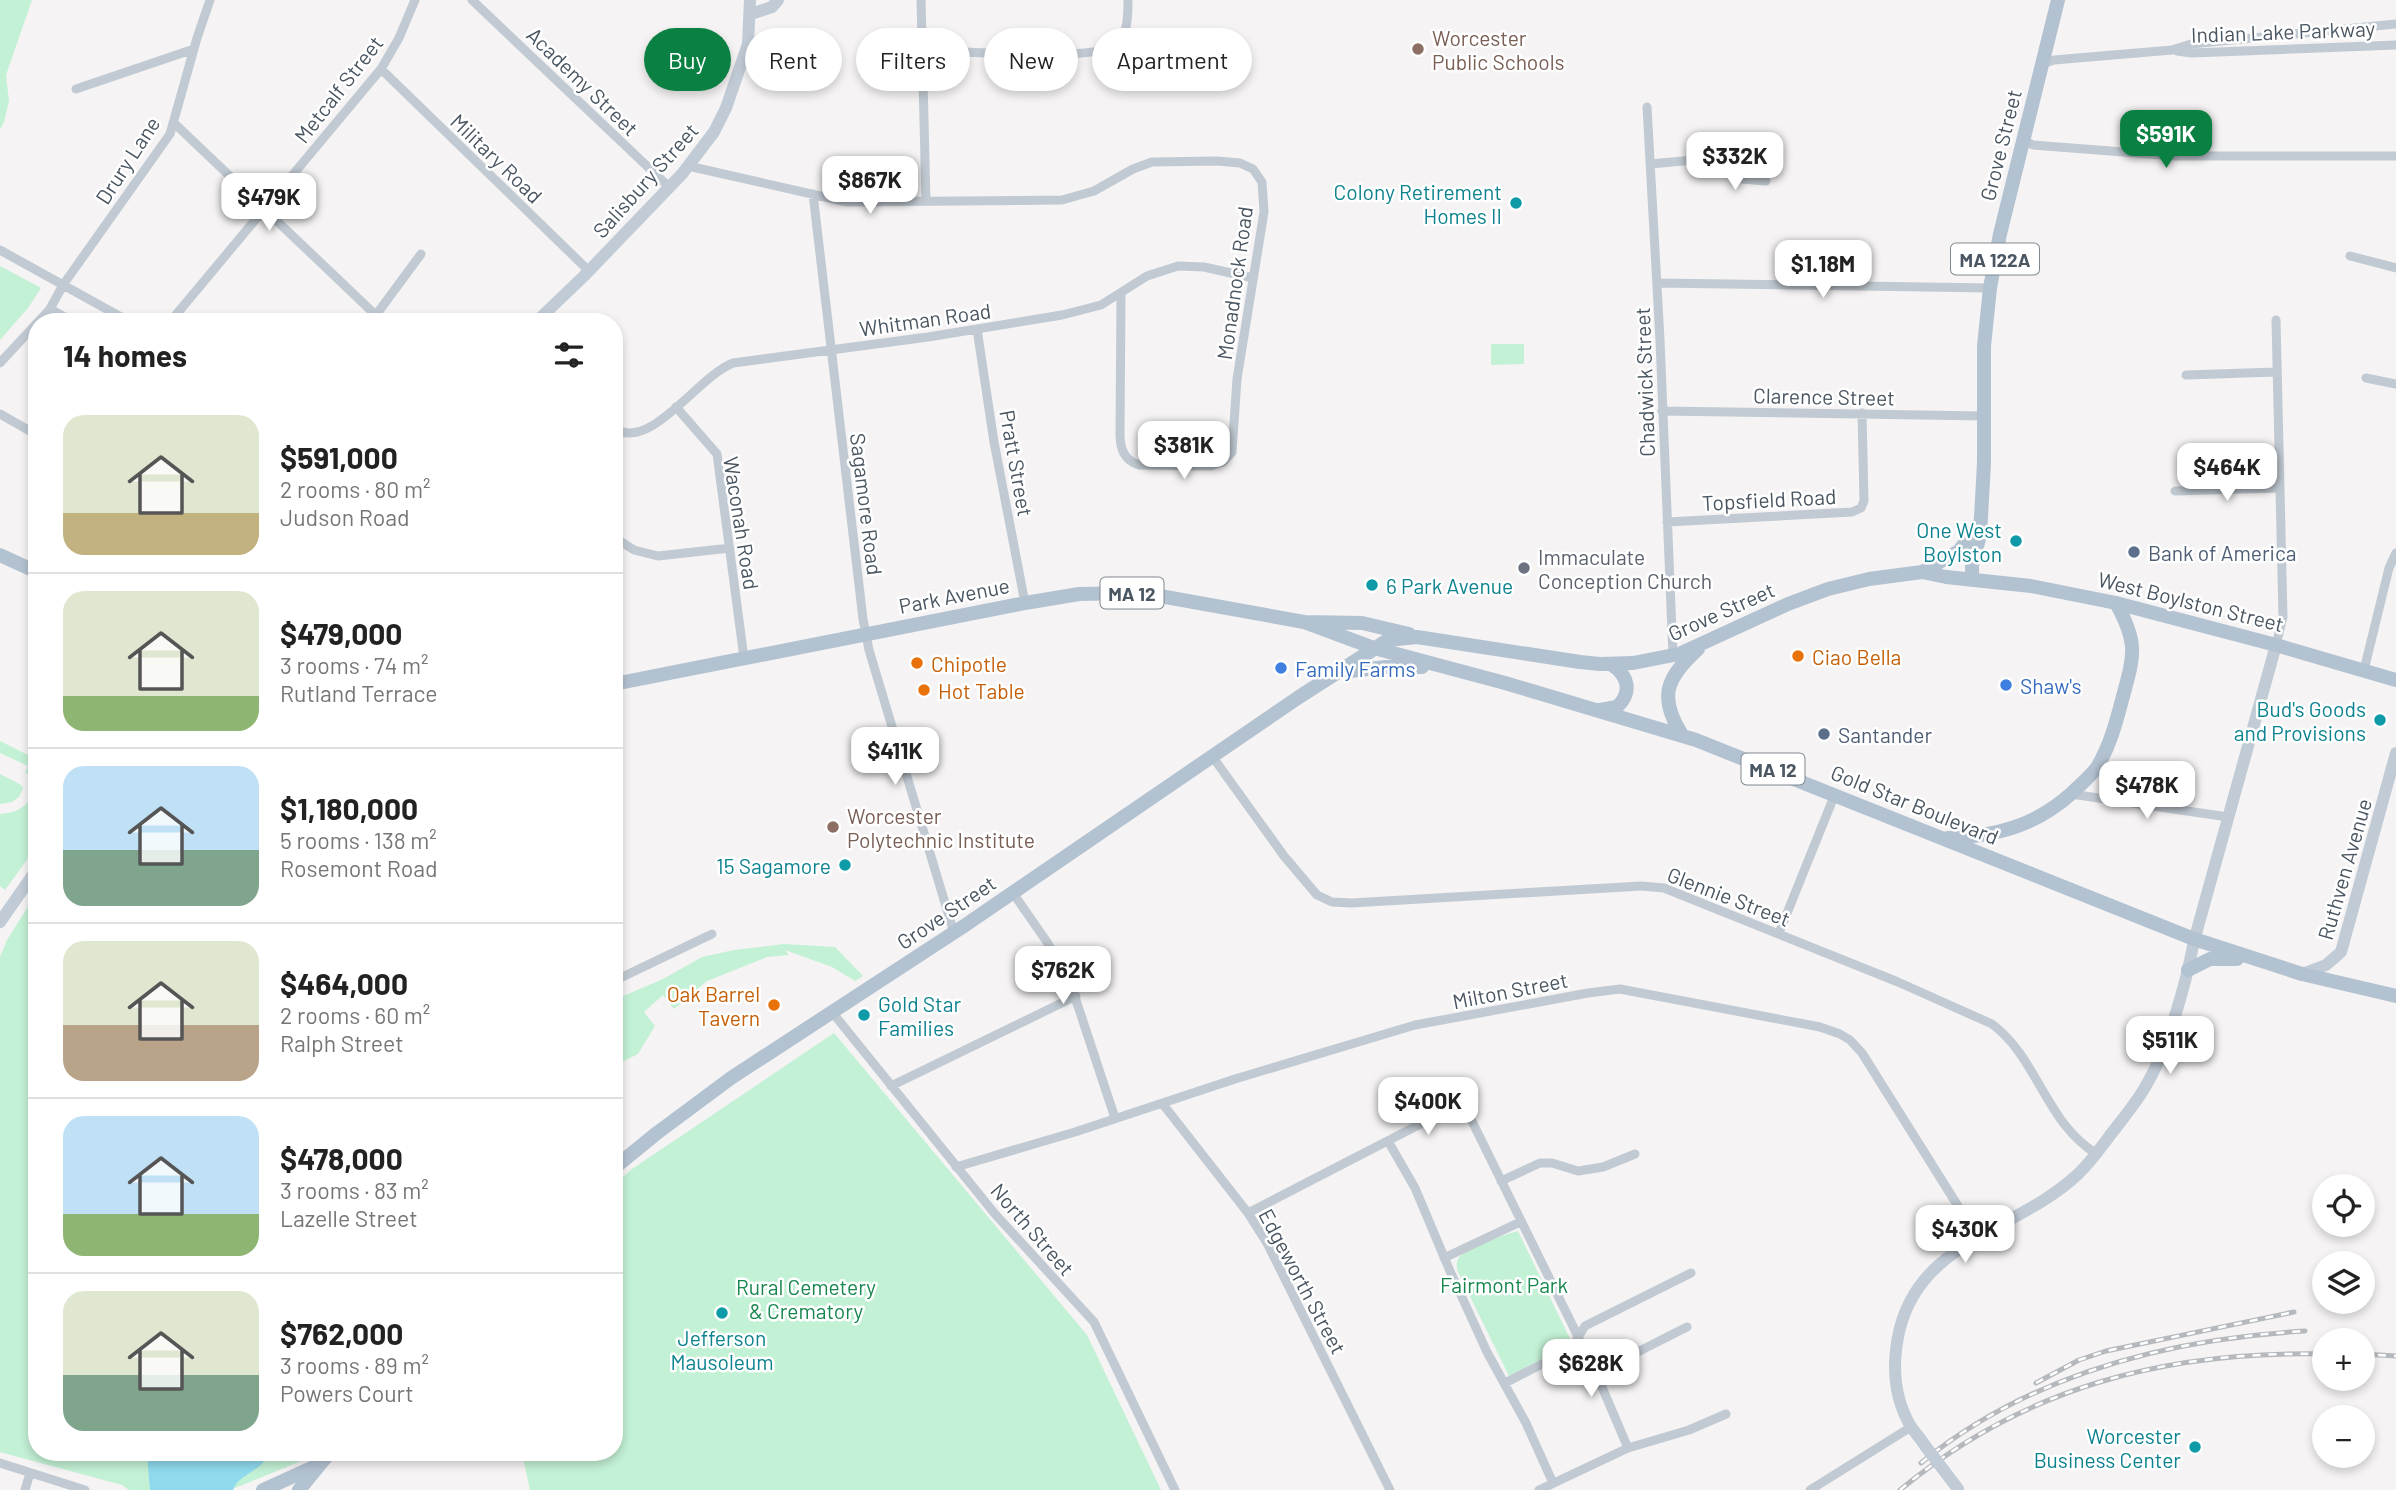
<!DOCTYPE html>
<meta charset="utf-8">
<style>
:root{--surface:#fff;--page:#f6f6f6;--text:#222;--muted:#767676;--line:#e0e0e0;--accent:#0b8043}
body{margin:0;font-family:Barlow,sans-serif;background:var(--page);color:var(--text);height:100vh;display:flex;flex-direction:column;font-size:26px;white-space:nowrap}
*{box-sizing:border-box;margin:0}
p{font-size:23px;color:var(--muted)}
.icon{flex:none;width:38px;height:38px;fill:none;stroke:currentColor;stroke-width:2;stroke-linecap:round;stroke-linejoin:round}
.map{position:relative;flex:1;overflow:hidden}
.sheet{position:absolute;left:28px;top:313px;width:595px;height:1148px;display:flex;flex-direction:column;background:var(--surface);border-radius:28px;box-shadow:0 4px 10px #0003}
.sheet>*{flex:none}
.hud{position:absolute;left:644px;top:28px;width:665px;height:63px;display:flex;gap:14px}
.controls{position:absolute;left:2312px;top:1174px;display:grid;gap:14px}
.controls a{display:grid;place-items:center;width:63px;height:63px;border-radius:50%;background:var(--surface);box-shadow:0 4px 10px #0003;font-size:35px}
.price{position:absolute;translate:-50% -60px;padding:0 16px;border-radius:14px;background:#fff;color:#222;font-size:23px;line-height:46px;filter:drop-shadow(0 2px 4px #0008)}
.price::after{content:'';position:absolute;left:50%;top:42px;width:21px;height:16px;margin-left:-10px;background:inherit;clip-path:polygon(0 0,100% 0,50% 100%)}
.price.current{background:var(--accent);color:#fff}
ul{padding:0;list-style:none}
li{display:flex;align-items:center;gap:21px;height:175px;padding:0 35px}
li+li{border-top:2px solid var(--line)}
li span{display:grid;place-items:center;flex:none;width:196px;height:140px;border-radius:21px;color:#555}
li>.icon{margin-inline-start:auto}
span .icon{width:84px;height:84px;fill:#fffc;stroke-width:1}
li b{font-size:30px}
h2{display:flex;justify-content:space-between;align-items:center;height:84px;padding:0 35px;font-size:30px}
.tag{padding:0 24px;border-radius:32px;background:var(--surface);box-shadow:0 4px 10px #0003;font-size:24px;line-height:63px}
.tag.current{background:var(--accent);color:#fff}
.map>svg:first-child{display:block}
</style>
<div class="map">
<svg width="2396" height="1490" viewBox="0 0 2396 1490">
<rect width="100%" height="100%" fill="#f5f3f3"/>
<path fill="#c3f1d5" d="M0,0H32L6,75L9,101L4,122L0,129Z
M0,266L41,288L28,308L0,340Z
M1491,344H1524V364L1491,365Z
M0,741L34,758L35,766L30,773L25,774L28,766L0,753Z
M0,774L21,785L23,788L19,797L12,802L0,804Z
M37,791V846L5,890L0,886V814C18,813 27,806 37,791Z
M37,892V1452L312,1453L306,1459L230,1490H129L122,1485L0,1452V957L7,940Z
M784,944L835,947L863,976L855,981L832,967L785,950L789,955L767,957L707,981L674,1009L663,995L644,1012L655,1026L638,1054L614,1066V1000L663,979L702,957L734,950Z
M834,1033L1087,1335L1161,1490H530L522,1453L614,1452V1185L632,1169Z
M1518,1231L1572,1343L1509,1376L1457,1270C1457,1266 1456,1263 1458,1259C1465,1247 1505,1235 1518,1231Z"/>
<path fill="#90daee" d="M147,1453V1452L268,1453C263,1472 239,1473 233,1490H150Z"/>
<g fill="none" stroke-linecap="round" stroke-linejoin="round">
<path stroke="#c1cad2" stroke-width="9" d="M472,0L669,187
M921,0L926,201
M924,50C958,51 1094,62 1116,45C1128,36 1128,14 1128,0
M2177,51L2192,53L2396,45
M2042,64L2054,60L2172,50L2191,44L2396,24
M381,69L589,271
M76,89L194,49
M1647,107L1660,340L1673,656
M174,123L383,322
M2023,140L2033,145L2175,156H2396
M1650,164L1727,157L1738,169L1742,179L1766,181
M688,166L847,202L1062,200L1094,191L1133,169L1152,162L1217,161L1240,163L1253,169L1262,182L1264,212L1237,379L1232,452L1223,462L1211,466L1139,465C1124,460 1120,449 1120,434L1121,293
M813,194L863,619L869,650L954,933
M0,250L130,322
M2350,256L2396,268
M1657,283L1990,288
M50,309L74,322
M376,315L421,254
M2276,320L2283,617L2276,645
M38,322L50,309L63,285L170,134L197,38L210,0
M170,322L381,69L399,38L415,0
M977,329L994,442L1025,603
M0,363L37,323
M2186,375L2277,372
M2366,378L2396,384
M676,407L717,454L744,658
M1662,411L1984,416
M0,414L37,435
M614,428C650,453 697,377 733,363L928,337L1062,315L1101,305L1147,276L1178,266L1204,267L1253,278
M2175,491L2279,488
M1667,522L1852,512L1861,508L1864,501L1862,413
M614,537L634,550L658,556L730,548
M2364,670L2389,568L2396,553
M1212,756L1284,856L1317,895L1332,902L1352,903L1641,886L1664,888L1898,982L1992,1024C2038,1058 2046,1124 2097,1154
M2071,794L2228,817
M1013,893L1047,942L1071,985L1115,1118
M1779,933L1835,794
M614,981L712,934
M832,1012L995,1214L1094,1322L1175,1490
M891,1086L1076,996
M1162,1103L1248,1213L1267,1243L1390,1490
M1388,1141L1415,1188L1450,1271L1487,1352L1526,1423L1553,1483
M956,1167L1075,1132L1235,1079L1415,1025L1588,993L1620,989L1820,1027L1840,1034L1850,1040L1862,1053L1978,1238
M1501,1181L1540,1163H1552L1578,1171L1603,1167L1635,1154
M1248,1213L1432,1118L1461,1107L1466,1109L1596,1373L1628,1448
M1444,1258L1520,1222
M1596,1373L1687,1327
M1505,1383L1571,1349L1585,1326L1691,1273
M0,1463L85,1490
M25,1490L30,1473
M1539,1490L1628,1448L1689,1430L1726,1414
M1810,1490L1911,1427"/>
<path stroke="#c1cbd6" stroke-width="12" d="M751,14L772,7L778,0
M536,322L584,276L682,174L714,132L726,108L748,44L750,0
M0,922L37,869
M2302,974L2326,965L2341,952L2396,753
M1926,1447C1921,1439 1915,1433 1910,1425C1894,1397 1892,1364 1899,1332C1920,1240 2017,1231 2077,1175C2090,1163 2100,1149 2111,1134C2124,1117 2138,1101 2148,1082C2169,1045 2186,983 2194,941L2276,645"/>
<path stroke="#b3c2d1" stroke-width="14" d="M0,555L37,572
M1922,572L1959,551L1979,524
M1972,580V565L1980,535L1984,463V346L1990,288L2000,234L2058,0
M1304,622L1374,648L1505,683L1696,740L2194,939L2302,974L2396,996
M1341,672L1386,667H1422
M614,684L1025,603L1079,594L1135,593L1160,596L1304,622L1362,623L1409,634
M1600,710L1617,707C1633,692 1628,675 1611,664
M1682,735C1658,697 1666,678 1698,649
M1948,838C1997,836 2035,826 2072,793C2081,784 2091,776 2098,766C2110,745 2116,723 2122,700C2134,656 2139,644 2116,603
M2188,970L2210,959H2237
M614,1168L657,1133L731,1078L964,926L1299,697L1388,640L1417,637L1580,662L1600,664L1633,663L1679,654L1788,604L1828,589L1869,579L1922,572L1946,577L2031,586L2116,603L2276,645L2396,680
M263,1490L320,1464
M299,1490L330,1452"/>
<g stroke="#b5b8bd" stroke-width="5">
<path id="rail" d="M2362,1354L2396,1356
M2036,1383L2079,1360L2106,1351L2294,1312
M1921,1463C2029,1375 2168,1339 2305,1331
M1900,1490C2024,1387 2165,1351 2324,1354"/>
</g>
<use href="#rail" stroke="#fff" stroke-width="2.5" stroke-dasharray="8" stroke-linecap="butt"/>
<path stroke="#c1cbd6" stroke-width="12" d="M1926,1447L1958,1489"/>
</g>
<g fill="#8d6e63" stroke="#fff" stroke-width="2.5">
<circle cx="1418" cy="49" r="7"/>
<circle cx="833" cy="827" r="7"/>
</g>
<g fill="#0f9aa8" stroke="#fff" stroke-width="2.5">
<circle cx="1516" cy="203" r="7"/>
<circle cx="2016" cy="541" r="7"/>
<circle cx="1372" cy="585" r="7"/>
<circle cx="2380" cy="720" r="7"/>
<circle cx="845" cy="865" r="7"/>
<circle cx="864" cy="1015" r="7"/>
<circle cx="722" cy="1313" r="7"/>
<circle cx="2195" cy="1447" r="7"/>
</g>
<g fill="#5c6f8a" stroke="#fff" stroke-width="2.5">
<circle cx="2134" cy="552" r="7"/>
<circle cx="1824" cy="734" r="7"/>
</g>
<circle fill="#6b7280" stroke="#fff" stroke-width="2.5" cx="1524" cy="568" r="7"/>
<g fill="#e8710a" stroke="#fff" stroke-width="2.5">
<circle cx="1798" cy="656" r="7"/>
<circle cx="917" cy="663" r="7"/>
<circle cx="924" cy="690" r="7"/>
<circle cx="774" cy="1005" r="7"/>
</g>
<g fill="#3f7fe0" stroke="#fff" stroke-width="2.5">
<circle cx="1281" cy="668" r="7"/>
<circle cx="2006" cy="685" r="7"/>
</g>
<g text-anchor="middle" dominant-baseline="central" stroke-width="5" stroke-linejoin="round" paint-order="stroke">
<g fill="#fff" stroke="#808990" stroke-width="2">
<rect x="1951" y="243.5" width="88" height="31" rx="5"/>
<rect x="1100.5" y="577.5" width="63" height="31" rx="5"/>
<rect x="1741.5" y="753.5" width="63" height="31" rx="5"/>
</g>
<g font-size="19" font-weight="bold" fill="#4a5661">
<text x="1995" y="259">MA 122A</text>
<text x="1132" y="593">MA 12</text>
<text x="1773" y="769">MA 12</text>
</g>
<g font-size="21" fill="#4a5661" stroke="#fff">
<text transform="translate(2283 31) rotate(-2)">Indian Lake Parkway</text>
<text transform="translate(583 81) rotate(44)">Academy Street</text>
<text transform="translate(338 89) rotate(-52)">Metcalf Street</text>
<text transform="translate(2000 145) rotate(-76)">Grove Street</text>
<text transform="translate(497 158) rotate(44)">Military Road</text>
<text transform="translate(127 160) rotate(-57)">Drury Lane</text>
<text transform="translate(645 180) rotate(-48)">Salisbury Street</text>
<text transform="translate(1234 283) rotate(-82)">Monadnock Road</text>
<text transform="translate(925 319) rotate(-8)">Whitman Road</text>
<text transform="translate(1644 382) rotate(-92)">Chadwick Street</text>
<text transform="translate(1824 396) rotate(1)">Clarence Street</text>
<text transform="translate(1017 463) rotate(80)">Pratt Street</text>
<text transform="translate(1769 499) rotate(-3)">Topsfield Road</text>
<text transform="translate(867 504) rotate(83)">Sagamore Road</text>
<text transform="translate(742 523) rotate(81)">Waconah Road</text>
<text transform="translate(954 595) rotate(-11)">Park Avenue</text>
<text transform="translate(2191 601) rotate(14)">West Boylston Street</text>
<text transform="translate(1721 611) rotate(-24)">Grove Street</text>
<text transform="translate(1915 804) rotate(22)">Gold Star Boulevard</text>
<text transform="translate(2344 869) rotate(-74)">Ruthven Avenue</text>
<text transform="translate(1729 896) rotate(21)">Glennie Street</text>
<text transform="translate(946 912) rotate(-34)">Grove Street</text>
<text transform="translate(1510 990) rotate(-11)">Milton Street</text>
<text transform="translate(1033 1229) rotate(49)">North Street</text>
<text transform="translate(1303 1281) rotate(62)">Edgeworth Street</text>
</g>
<g font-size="21" fill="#785e54" stroke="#fff" text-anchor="start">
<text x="1432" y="37">Worcester<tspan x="1432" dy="24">Public Schools</tspan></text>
<text x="847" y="815">Worcester<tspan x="847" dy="24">Polytechnic Institute</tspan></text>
</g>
<g font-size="21" fill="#0d838f" stroke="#fff" text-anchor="end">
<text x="1502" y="191">Colony Retirement<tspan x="1502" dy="24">Homes II</tspan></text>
<text x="2002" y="529">One West<tspan x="2002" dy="24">Boylston</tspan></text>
<text x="1386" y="585" text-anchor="start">6 Park Avenue</text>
<text x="2366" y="708">Bud's Goods<tspan x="2366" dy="24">and Provisions</tspan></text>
<text x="831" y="865">15 Sagamore</text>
<text x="878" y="1003" text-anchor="start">Gold Star<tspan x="878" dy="24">Families</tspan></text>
<text x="722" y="1337" text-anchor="middle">Jefferson<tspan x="722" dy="24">Mausoleum</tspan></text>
<text x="2181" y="1435">Worcester<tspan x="2181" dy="24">Business Center</tspan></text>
</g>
<g font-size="21" fill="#4e5e75" stroke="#fff" text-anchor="start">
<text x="2148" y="552">Bank of America</text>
<text x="1838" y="734">Santander</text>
</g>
<g font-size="21" fill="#5b616d" stroke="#fff" text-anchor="start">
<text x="1538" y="556">Immaculate<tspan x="1538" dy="24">Conception Church</tspan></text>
</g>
<g font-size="21" fill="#c56008" stroke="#fff" text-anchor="start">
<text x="1812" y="656">Ciao Bella</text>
<text x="931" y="663">Chipotle</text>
<text x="938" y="690">Hot Table</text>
<text x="760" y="993" text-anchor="end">Oak Barrel<tspan x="760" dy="24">Tavern</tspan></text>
</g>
<g font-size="21" fill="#366cbe" stroke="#fff" text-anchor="start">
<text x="1295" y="668">Family Farms</text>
<text x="2020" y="685">Shaw's</text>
</g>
<g font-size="21" fill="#17864f" stroke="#fff">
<text x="1504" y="1284">Fairmont Park</text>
<text x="806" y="1286">Rural Cemetery<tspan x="806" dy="24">&amp; Crematory</tspan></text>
</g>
</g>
</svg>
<div class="controls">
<a><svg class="icon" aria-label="locate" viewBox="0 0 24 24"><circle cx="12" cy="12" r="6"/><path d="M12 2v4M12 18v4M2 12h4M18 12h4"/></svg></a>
<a><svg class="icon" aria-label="layers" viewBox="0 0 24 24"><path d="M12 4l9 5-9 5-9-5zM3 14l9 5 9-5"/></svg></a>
<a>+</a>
<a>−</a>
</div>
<b class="price current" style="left:2166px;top:170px">$591K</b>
<b class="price" style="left:1735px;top:192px">$332K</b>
<b class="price" style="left:870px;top:216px">$867K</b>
<b class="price" style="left:269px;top:233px">$479K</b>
<b class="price" style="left:1823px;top:300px">$1.18M</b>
<b class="price" style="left:1184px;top:481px">$381K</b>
<b class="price" style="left:2227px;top:503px">$464K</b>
<b class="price" style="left:895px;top:787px">$411K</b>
<b class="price" style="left:2147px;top:821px">$478K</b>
<b class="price" style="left:1063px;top:1006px">$762K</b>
<b class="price" style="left:2170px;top:1076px">$511K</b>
<b class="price" style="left:1428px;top:1137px">$400K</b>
<b class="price" style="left:1965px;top:1265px">$430K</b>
<b class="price" style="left:1591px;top:1399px">$628K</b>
<div class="hud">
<a class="tag current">Buy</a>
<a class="tag">Rent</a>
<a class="tag">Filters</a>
<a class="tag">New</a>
<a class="tag">Apartment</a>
</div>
<section class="sheet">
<h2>14 homes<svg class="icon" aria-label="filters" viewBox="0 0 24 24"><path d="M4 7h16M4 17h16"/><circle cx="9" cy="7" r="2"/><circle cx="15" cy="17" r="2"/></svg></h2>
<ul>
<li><span style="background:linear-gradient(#dfe7d0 70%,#c2b280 0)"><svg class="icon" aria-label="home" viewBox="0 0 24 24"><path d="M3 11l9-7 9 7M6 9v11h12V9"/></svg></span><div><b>$591,000</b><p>2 rooms · 80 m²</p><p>Judson Road</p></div></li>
<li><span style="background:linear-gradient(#dfe7d0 75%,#8fb573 0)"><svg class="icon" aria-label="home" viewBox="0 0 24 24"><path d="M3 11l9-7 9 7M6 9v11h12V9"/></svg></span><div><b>$479,000</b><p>3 rooms · 74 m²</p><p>Rutland Terrace</p></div></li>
<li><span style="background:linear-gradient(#bfe0f5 60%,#7fa58c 0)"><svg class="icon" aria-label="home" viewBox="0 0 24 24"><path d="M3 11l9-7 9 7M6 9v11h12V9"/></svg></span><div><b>$1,180,000</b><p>5 rooms · 138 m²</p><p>Rosemont Road</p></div></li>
<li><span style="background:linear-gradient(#dfe7d0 60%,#b9a48a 0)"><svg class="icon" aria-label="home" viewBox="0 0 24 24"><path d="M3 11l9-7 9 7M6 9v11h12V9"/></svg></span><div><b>$464,000</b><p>2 rooms · 60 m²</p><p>Ralph Street</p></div></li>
<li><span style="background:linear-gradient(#bfe0f5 70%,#8fb573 0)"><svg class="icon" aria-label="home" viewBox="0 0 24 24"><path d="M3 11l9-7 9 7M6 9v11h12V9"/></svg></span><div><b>$478,000</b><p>3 rooms · 83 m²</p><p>Lazelle Street</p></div></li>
<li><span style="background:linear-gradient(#dfe7d0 60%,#7fa58c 0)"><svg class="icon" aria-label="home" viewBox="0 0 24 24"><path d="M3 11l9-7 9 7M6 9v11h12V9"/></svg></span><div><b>$762,000</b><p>3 rooms · 89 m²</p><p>Powers Court</p></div></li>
</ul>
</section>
</div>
